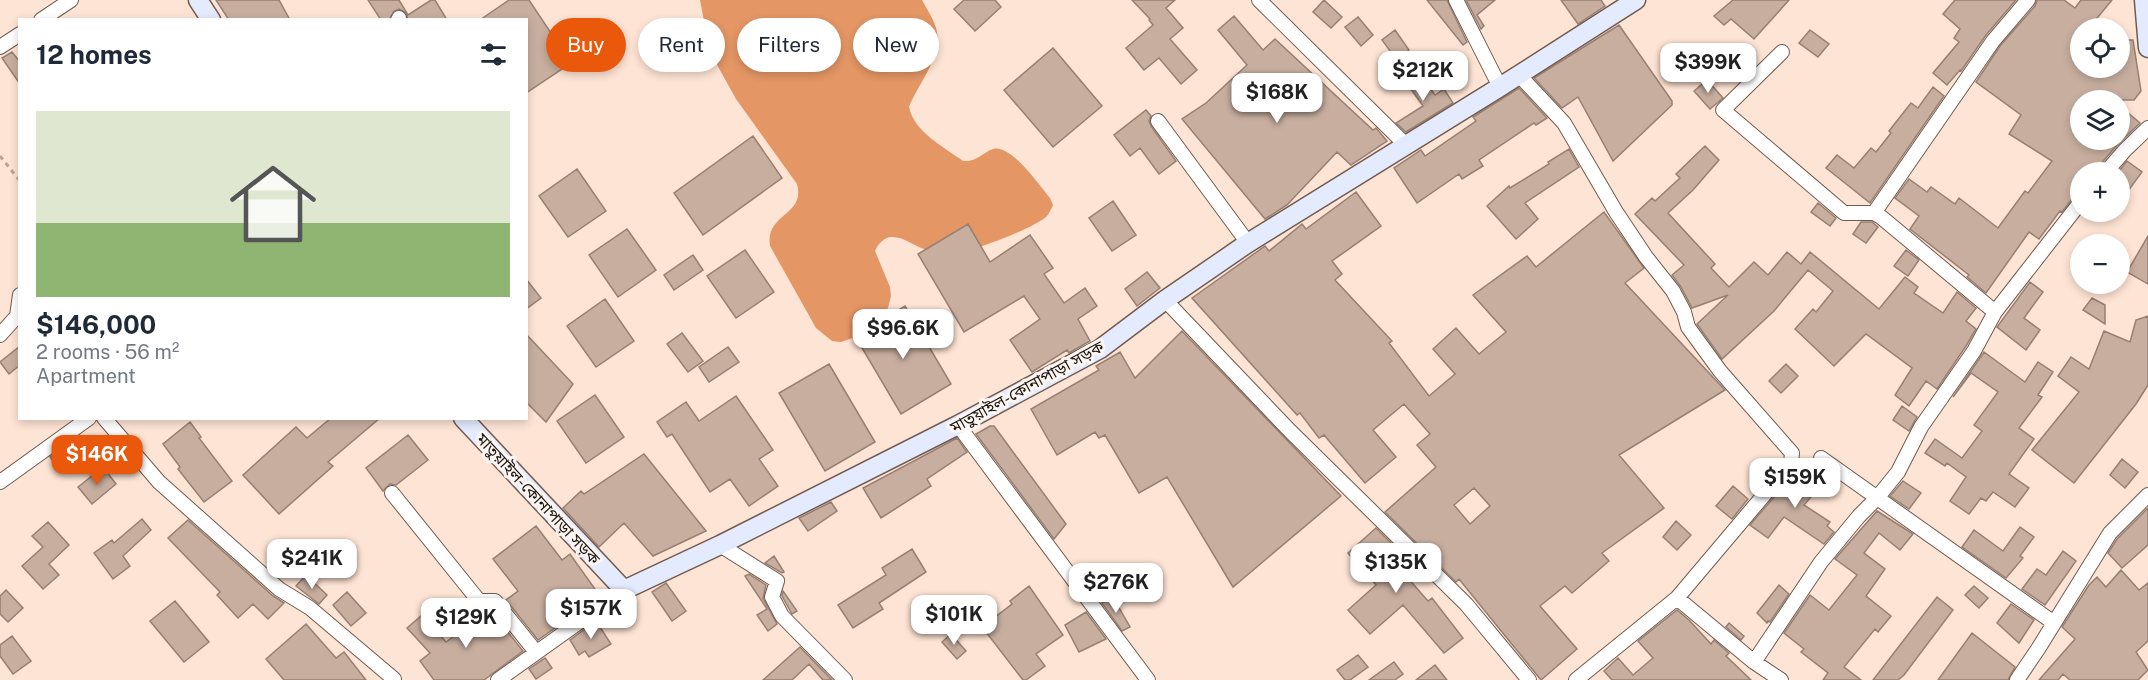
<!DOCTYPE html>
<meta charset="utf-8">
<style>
:root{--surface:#fff;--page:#f6f6f7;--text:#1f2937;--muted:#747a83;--line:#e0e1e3;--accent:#ea580c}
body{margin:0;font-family:"Public Sans","Noto Sans Bengali",sans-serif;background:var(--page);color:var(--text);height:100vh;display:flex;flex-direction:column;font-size:22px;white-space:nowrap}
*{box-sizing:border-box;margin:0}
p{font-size:20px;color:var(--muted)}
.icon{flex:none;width:33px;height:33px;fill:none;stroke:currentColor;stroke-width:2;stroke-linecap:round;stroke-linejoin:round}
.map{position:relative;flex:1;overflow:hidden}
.drawer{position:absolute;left:18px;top:18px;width:510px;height:402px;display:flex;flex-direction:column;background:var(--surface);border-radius:0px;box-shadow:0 3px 9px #0003}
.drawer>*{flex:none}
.hud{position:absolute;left:546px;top:18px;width:570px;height:54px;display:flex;gap:12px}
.controls{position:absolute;left:2070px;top:18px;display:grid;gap:12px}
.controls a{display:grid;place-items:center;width:60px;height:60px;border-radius:50%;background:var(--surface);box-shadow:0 3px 9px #0003;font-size:30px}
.price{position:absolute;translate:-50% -51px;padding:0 14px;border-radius:12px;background:#fff;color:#222;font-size:20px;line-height:39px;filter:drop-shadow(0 2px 3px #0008)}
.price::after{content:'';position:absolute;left:50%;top:36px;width:18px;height:14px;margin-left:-9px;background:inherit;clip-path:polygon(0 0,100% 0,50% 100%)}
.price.active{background:var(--accent);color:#fff}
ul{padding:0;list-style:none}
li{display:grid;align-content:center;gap:12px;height:318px;padding:0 18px}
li+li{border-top:2px solid var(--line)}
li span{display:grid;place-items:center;height:186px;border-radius:0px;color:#555}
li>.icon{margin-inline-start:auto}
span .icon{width:108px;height:108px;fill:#fffc;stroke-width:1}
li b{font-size:26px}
h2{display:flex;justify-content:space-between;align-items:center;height:72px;padding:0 18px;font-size:26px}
.tag{padding:0 21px;border-radius:27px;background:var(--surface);box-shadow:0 3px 9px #0003;font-size:21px;line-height:54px}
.tag.active{background:var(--accent);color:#fff}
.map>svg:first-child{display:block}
</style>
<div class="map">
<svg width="2148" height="680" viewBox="0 0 2148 680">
<rect width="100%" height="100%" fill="#fee4d4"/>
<path fill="#e49664" d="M700,0H922C926,8 932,16 935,25C946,53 919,82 909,107C914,132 944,147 963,161C977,162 982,153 993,149C1011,144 1039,185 1050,198L1053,205C1051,209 1049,214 1046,217C1032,229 973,251 955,253C947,254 935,253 927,250C915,247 905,237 892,237C884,237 878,244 875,251L890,287L891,296L888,308L879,321L867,333L841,342L832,341L816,328L770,246C765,213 806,216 797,184L736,99L710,52Z"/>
<path fill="#c7ae9f" stroke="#977f71" stroke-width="1.5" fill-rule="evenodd" d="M216,0H279L290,20H229Z
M368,0H399L408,15L431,0H435L447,20H408L406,13L399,9L394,11L389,20H381Z
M509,0H529L571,63L526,93V20H480Z
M964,0H995L1001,7L975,31L954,9Z
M1132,0H1175L1166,8L1183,28L1170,39L1197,70L1181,84L1159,58L1144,70L1126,48L1153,25L1149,20L1150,19Z
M1324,0L1342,17L1331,28L1313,12Z
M1427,0H1447L1467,42L1463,45Z
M1466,0H1495L1477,15L1484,26L1481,29Z
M1561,0H1601L1605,6L1578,24Z
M1733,0H1789L1754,39L1731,19L1724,25L1714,16Z
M1955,0H2016L1986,35L1961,71L1960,70L1947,85L1933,73L1959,42L1954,38L1960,29L1943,14Z
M2037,0H2064L2075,8L2081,0H2112L2089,28H2080V68H2120V40H2133L2141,91L2134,100H2080V140H2120V106L2140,123L2118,144L2099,166L2097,172H2080V189L2075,195L2062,212L2060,211L2039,239L2029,232L1986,293L1967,277L1969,275L1910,229L1919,216L1895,198L1909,179L1927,192L1931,187L1955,204L1959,198L1998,228L2025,191L2028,193L2052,161L2009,134L2021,115L1976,82L2000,46L2035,6Z
M1234,16L1263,50L1275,39L1373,130L1376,128L1387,141L1351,165L1337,152L1287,205L1265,219L1182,119L1206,103L1247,65L1218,30Z
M1358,17L1373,35L1361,46L1345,27Z
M1619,25L1672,101V105L1613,161L1578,97L1562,108L1534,78Z
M1395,30L1409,50L1396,59L1382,40Z
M1810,30L1829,44L1818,57L1799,43Z
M1053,48L1102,106L1053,147L1004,90Z
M12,52L20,62V84L2,58Z
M1416,69L1435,95L1444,89L1453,103L1406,132L1396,123L1423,106L1403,78Z
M1707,80L1723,98L1710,109L1694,91Z
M1933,87L1944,96L1870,203L1826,168L1837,155L1854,168L1871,148L1876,152L1891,133L1889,131L1911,103L1918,108Z
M1519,88L1547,118L1536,125L1534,123L1479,160L1483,166L1462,179L1459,174L1417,203L1394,168L1421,150L1425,156L1476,121L1473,117Z
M1146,110L1151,116L1149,121L1151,126L1176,161L1159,174L1140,148L1130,156L1114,135Z
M753,136L782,178L703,235L674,193Z
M1705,146L1719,160L1693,190L1668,213L1715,264L1711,268L1729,287L1754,262L1768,275L1787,252L1801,264L1810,252L1879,309L1905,277L1918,287L1914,293L1943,313L1957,292L1976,308L1966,321L1976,329L1966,346L1937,389L1926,381L1909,406L1895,395L1912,368L1866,334L1834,366L1795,329L1813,309L1816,312L1833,291L1808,270L1774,311L1722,359L1697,324L1728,295L1692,308L1681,287L1672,275L1684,265L1635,214L1652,198L1655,201L1680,178L1676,174Z
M1569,149L1579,167L1525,203L1538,219L1516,239L1487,206L1509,186L1510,188L1549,164L1548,162Z
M2127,161L2142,172L2128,191L2120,185V170Z
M577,169L606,211L568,237L539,196Z
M1356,192L1381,226L1332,261L1342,274L1335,280L1392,341L1389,343L1429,396L1455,374L1433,349L1456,328L1479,354L1506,332L1473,295L1527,256L1536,267L1604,212L1644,268L1625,283L1725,390L1619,455L1664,508L1602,553L1609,561L1572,593L1565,586L1540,606L1577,649L1541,680L1459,579L1456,582L1385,512L1436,467L1417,445L1430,434L1404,404L1373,430L1396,457L1365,483L1324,435L1319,438L1300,413L1297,415L1192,298L1265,246L1269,251L1302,224L1306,229ZM1474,488L1490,506L1470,524L1454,505Z
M1113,201L1136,235L1112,251L1089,218Z
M1818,203L1836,218L1830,226L1811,212Z
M1861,222H1872L1878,227L1866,243L1853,234Z
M968,224L990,262L1030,235L1053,268L1044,274L1064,303L1085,288L1097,306L1078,319L1090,341L1069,353L1067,350L1032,372L1010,340L1040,319L1024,296L964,332L918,254Z
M627,229L656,270L618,297L589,255Z
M2148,236V284L2127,272Z
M745,250L774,292L736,318L707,276Z
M1906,250L1919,260L1908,276L1894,266Z
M693,255L703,270L674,290L664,275Z
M1147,272L1160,288L1137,306L1125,289Z
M526,279L541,298L526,309Z
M2030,282L2043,292L2024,318L2040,330L2026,350L1997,327Z
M2092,298L2105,305V324L2083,310Z
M605,299L634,341L596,367L567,326Z
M905,306L951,384L901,414L855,336Z
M2148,316V385L2136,404L2074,483L2032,450L2079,392L2058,376L2071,357L2089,369L2104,331L2130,342L2136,320Z
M1182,331L1341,496L1233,587L1167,477L1139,493L1105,435L1099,438L1095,432L1057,455L1031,409L1099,370L1096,366L1120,352L1135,378Z
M682,333L703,361L688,372L667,344Z
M526,334L573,384L546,422L526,402Z
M20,346V365L9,374L0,362Z
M728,347L739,362L709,382L699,367Z
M1984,352L2025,382L2038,362L2053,372L2038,395L2042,397L2019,428L2034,439L2009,474L2029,488L2015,507L1993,492L1986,501L1981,498L1969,514L1950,501L1966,477L1947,463L1945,466L1925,453L1935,439L1962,458L1982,431L1974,425L1998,392L1971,373L1953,397Z
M829,364L875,442L825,471L779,393Z
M1786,364L1798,376L1781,393L1769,381Z
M595,395L624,437L586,463L557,421Z
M736,396L773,450L759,459L778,486L749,506L730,479L710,492L672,434L667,437L657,422L686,402L699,421Z
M1902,406L1917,417L1909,431L1893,420Z
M331,418H380L328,462L333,466L279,514L243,475L296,427L307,438Z
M190,422L201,437L199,438L232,481L204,502L178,469L180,467L163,444Z
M990,426H994L1066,524L1054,539L976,434Z
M408,435L428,460L396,485L390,484L383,491L366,468Z
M957,438L967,452L927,479L931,486L881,518L863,488Z
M76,439L86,453L61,472L50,457Z
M644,454L706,531L653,556L624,523L599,547L563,508L581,491L584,494Z
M2122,459L2138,472L2125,488L2110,475Z
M1804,466L1823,483L1804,505L1830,522L1827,526L1834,532L1824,544L1784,517L1768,538L1750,525L1780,490L1781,492Z
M103,467L116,484L92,504L78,487Z
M1903,481L1921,493L1909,509L1890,496Z
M1733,486L1748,499L1732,519L1716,506Z
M831,502L837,511L808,531L799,518Z
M2148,508V545L2122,568L2108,553L2117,539Z
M1877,511L1913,534L1900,550L1879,533L1864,553L1885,569L1866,596L1891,616L1878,632L1875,629L1844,667L1861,680H1823L1828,673L1801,652L1804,649L1784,633L1810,595L1829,610L1857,575L1835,559Z
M142,519L151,530L123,556L130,566L113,579L94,553L112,540L114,543Z
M188,520L273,596L284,603L268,619L253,604L238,618L217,595L220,592L168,538Z
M1676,521L1691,535L1677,550L1663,537Z
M48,522L69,545L49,564L59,575L43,589L22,566L43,547L32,536Z
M536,526L562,560L570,554L600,596L538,640L506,600L518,591L493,559Z
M2020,527L2034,537L2020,556L2023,558L2006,578L1962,547L1974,530L2003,551Z
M1376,528L1392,544L1384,551L1428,601L1432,598L1463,638L1444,653L1403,605L1370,634L1348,610L1376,585L1348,553Z
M912,549L926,572L879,603L883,609L853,628L838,605L886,575L882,568Z
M2063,551L2076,561L2045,605L2022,589L2037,569L2046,575Z
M774,556L784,572L782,573L765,563Z
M2121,570L2139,590L2148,583V641L2136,652L2148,670L2138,680H2070L2063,674L2058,680H2039L2075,639L2062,627L2089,585L2097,577L2106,587Z
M749,574L766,585L763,598L777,624L768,631L757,615L767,609L745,576Z
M306,575L327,595L319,604L296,586Z
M666,583L686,611L672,621L652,592Z
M1779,585L1789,594L1770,622L1768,621L1767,623L1757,613Z
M1029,586L1063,635L1036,654L1045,666L1026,680H1023L982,627L1012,604L1010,601Z
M1974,586L1988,598L1979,608L1965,595Z
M6,590L23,608L8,622L0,614V596Z
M783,591L797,611L792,614L782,596Z
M347,592L366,613L351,626L333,605Z
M1113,597L1130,627L1122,631L1102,603Z
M1937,597L1953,610L1904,675L1898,680H1873Z
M175,601L209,642L184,662L150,621Z
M2011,604L2034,620L2019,643L1997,623Z
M1677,610L1689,620L1711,644L1714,640L1729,653L1726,656L1751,680H1612L1604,671L1618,658L1633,675L1653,658L1638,641Z
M491,611L523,651L484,680H434L420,661L430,653L407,628L422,615L446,642L485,613L487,614Z
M1086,612L1106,639L1079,652L1065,625Z
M596,621L611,644L589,657L585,651L579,655L570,640Z
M1729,623L1744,636L1741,640L1726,627Z
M306,624L336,658L344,652L366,680H284L266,659Z
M1972,633L2015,667L2008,680H1938Z
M951,634L966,651L957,659L942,642Z
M12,636L31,661L13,674L0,656V645Z
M800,647L832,680H823L809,664L792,680H763Z
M1358,655L1368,667L1350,680H1345L1337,670Z
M545,658L552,668L536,679L529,669Z
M1394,662L1403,674L1395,680H1369Z
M1435,665L1447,680H1416Z"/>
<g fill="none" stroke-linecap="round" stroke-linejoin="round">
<g stroke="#725b4e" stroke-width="16">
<path id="street" d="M1259,0L1406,145
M1456,0L1500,87
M41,20L71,0
M398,20L399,18
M0,47L20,34
M1782,52L1723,110L1844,213H1874L1881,217L1995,312
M1519,75L1564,123L1616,212L1646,257L1673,291L1684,312L1688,327L1720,371L1792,453L1791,463L1677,598L1576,680
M1158,121L1248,243
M2106,172L2125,150L2148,128
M1874,213L1993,41L2028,0
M1165,300L1290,431L1466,604L1529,680
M0,335L17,316L20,295
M104,418L159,482L279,589L310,608L394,679
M958,425L1148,680
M1821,458L2054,623
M0,482L89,418
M392,493L479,601H495L536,652
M720,545L777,581L772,597L782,616L845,680
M1677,598L1754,662L1781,680
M1754,662L1821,562L1859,516L1877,498L1898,472L1921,427L1974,351L1995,312L2080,203
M498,680L624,590
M2017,680L2038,649L2110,533L2148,495"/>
</g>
<g stroke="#725b4e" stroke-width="21">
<path id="secondary" d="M198,0L211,20
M2144,0L2148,48
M463,418L624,590L720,545L958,425L1100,349L1165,300L1248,243L1500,87L1636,0"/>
</g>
<path stroke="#b9a497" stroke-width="3" stroke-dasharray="4.5 4.5" stroke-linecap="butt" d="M0,156L20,181"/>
<use href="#street" stroke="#fff" stroke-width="14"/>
<use href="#secondary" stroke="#e4ebff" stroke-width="18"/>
</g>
<g text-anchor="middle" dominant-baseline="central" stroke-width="6" stroke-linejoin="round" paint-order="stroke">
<g font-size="16" fill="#1d140e" stroke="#fbf6f2">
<text transform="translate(1027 387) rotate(-29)">মাতুয়াইল-কোনাপাড়া সড়ক</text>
<text transform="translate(538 499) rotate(47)">মাতুয়াইল-কোনাপাড়া সড়ক</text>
</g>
</g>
</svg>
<div class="controls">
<a><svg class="icon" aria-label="locate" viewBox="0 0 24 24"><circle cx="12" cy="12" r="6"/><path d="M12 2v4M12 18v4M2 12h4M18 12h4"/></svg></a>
<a><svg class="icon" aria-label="layers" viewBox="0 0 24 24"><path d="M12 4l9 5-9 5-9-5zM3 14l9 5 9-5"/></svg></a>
<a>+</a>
<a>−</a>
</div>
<b class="price" style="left:1708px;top:94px">$399K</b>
<b class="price" style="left:1423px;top:102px">$212K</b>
<b class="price" style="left:1277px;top:124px">$168K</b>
<b class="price" style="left:903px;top:360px">$96.6K</b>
<b class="price active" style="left:97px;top:486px">$146K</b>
<b class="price" style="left:1795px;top:509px">$159K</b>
<b class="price" style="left:312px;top:590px">$241K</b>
<b class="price" style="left:1396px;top:594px">$135K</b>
<b class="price" style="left:1116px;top:614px">$276K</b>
<b class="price" style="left:591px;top:640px">$157K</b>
<b class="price" style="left:954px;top:646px">$101K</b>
<b class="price" style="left:466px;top:649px">$129K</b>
<div class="hud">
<a class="tag active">Buy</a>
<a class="tag">Rent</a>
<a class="tag">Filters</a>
<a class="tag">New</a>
</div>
<section class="drawer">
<h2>12 homes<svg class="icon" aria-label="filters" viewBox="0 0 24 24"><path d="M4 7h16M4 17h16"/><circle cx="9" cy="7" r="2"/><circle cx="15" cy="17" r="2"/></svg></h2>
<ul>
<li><span style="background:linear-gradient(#dfe7d0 60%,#8fb573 0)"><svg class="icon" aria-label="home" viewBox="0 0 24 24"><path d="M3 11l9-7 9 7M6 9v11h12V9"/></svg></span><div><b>$146,000</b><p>2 rooms · 56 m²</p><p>Apartment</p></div></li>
</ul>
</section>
</div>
